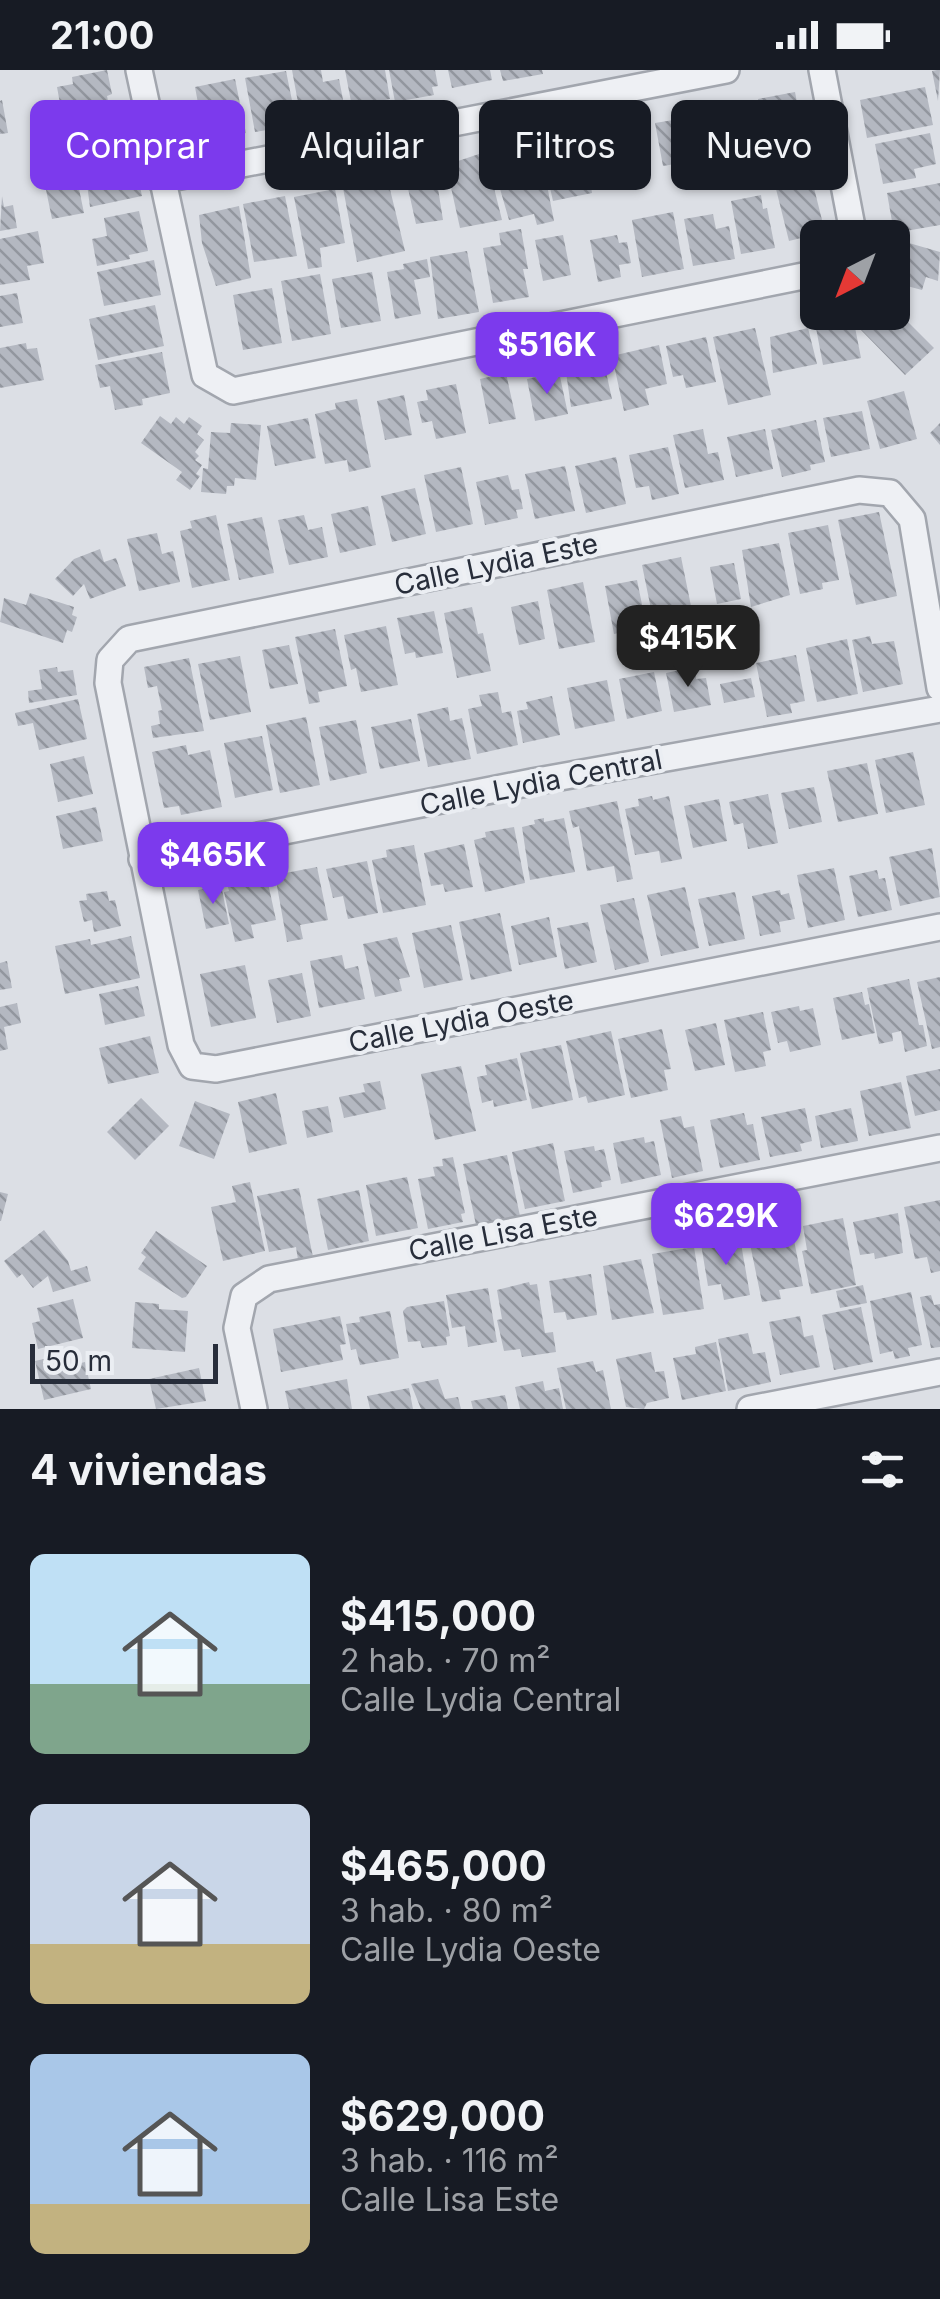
<!DOCTYPE html>
<html lang="es">
<meta charset="utf-8">
<style>
:root{--surface:#171b24;--page:#20242c;--text:#f1f3f6;--muted:#9ea1a6;--accent:#7c3aed}
body{margin:0;font-family:Inter,sans-serif;background:var(--page);color:var(--text);height:100vh;display:flex;flex-direction:column;font-size:38px;white-space:nowrap}
*{box-sizing:border-box;margin:0}
p{font-size:32px;color:var(--muted)}
.icon{flex:none;width:55px;height:55px;fill:none;stroke:currentColor;stroke-width:2;stroke-linecap:round;stroke-linejoin:round}
.map{position:relative;height:1339px;overflow:hidden}
.drawer{display:flex;flex-direction:column;background:var(--surface);flex:1}
.drawer>*{flex:none}
.banner{position:absolute;left:30px;top:30px;width:880px;height:90px;display:flex;gap:20px}
.needle{width:65px;rotate:222deg}
.tools{position:absolute;left:800px;top:150px;display:grid;gap:20px}
.tools a{display:grid;place-items:center;width:110px;height:110px;border-radius:15px;background:var(--surface);box-shadow:0 2px 8px #0004;font-size:50px}
.scale{position:absolute;left:30px;bottom:25px;width:188px;box-sizing:border-box;padding-left:10px;border:5px solid #272d3a;border-top:0;font-size:28px;line-height:35px;white-space:nowrap;color:#272d3a;-webkit-text-stroke:8px #ebeef3;paint-order:stroke}
.price{position:absolute;translate:-50% -85px;padding:0 22px;border-radius:20px;background:var(--accent);color:#fff;font-size:32px;line-height:65px;filter:drop-shadow(0 2px 5px #0008)}
.price::after{content:'';position:absolute;left:50%;top:60px;width:30px;height:22px;margin-left:-15px;background:inherit;clip-path:polygon(0 0,100% 0,50% 100%)}
.price.selected{background:#222;color:#fff}
ul{padding:0;list-style:none}
li{display:flex;align-items:center;gap:30px;height:250px;padding:0 30px}
li span{display:grid;place-items:center;flex:none;width:280px;height:200px;border-radius:15px;color:#555}
li>.icon{margin-inline-start:auto}
span .icon{width:120px;height:120px;fill:#fffc;stroke-width:1}
li b{font-size:42px}
h2{display:flex;justify-content:space-between;align-items:center;height:120px;padding:0 30px;font-size:42px}
.chip{padding:0 35px;border-radius:15px;background:var(--surface);box-shadow:0 2px 8px #0004;font-size:35px;line-height:90px}
.chip.selected{background:var(--accent);color:#fff}
.status{display:flex;justify-content:space-between;align-items:center;height:70px;padding:0 50px;background:var(--surface);direction:ltr}
.status svg{height:28px;fill:currentColor}
.map>svg:first-child{display:block}
</style>
<div class="status"><b>21:00</b><svg viewBox="0 0 49 12"><path d="M0 12V9h3v3zM5 12V6h3v6zM10 12V3h3v9zM15 12V0h3v12zM26 1h20v11H26zM47 4h2v5h-2z"/></svg></div>
<div class="map">
<svg width="940" height="1339" viewBox="0 0 940 1339">
<defs>
<pattern id="building-back-hatch" width="6" height="6" patternUnits="userSpaceOnUse" patternTransform="scale(2.5)"><rect width="6" height="6" fill="#b4b8c1"/><path d="M-1 5l2 2M0 0l6 6M5-1l2 2" fill="none" stroke="#92969e"/></pattern>
</defs>
<rect width="100%" height="100%" fill="#dcdfe5"/>
<path fill="url(#building-back-hatch)" d="M107,0L112,24L107,26L110,41L63,50L57,17L73,14L72,7Z
M292,0H321L323,12L339,9L345,40L301,49Z
M345,0H385L390,29L352,37Z
M389,0H435L438,16L432,17L434,25L395,32Z
M448,0H490L492,10L452,18Z
M500,0H542L543,4L503,11Z
M937,0H940L938,31L932,1Z
M286,1L297,55L255,62L245,8Z
M235,9L246,63L205,71L195,17Z
M925,17L933,55L867,68L860,30Z
M795,22L804,70L782,74L784,86L764,90L754,38L759,37L758,29Z
M2,30L8,63L0,64V31Z
M731,42L743,96L732,98L735,113L716,117L708,79L699,82L702,97L677,102L675,94L663,96L655,53L692,47L694,53Z
M930,63L936,94L914,99L916,108L883,114L875,74Z
M633,64L640,110L613,114L607,93L592,70Z
M584,70L592,123L553,131L541,78Z
M131,73L142,126L90,137L85,99L79,101L75,84Z
M513,80L516,84L537,81L541,111L546,110L554,151L537,155L534,144L509,150L492,91L506,87L505,82Z
M485,82L502,150L460,158L446,95Z
M436,106L443,150L416,154L407,114Z
M387,107L405,181L357,192L343,118Z
M812,110L825,162L789,171L776,119Z
M940,113V155L894,163L887,123Z
M78,114L84,143L52,149L46,120Z
M335,119L345,173L320,178L322,197L308,199L294,127Z
M761,125L763,139L767,138L775,178L741,184L731,131Z
M2,126L4,137L13,135L17,158L0,161Z
M285,126L297,186L254,192L243,134Z
M239,136L251,208L216,216L202,173L199,145Z
M139,141L148,181L129,185L130,189L97,196L92,169L107,166L104,148Z
M673,142L684,199L642,207L632,150Z
M713,144L716,159L729,156L735,189L693,196L684,149Z
M521,159L528,199H523L529,227L493,233L483,178L501,175L499,163Z
M38,161L44,193L27,196L30,210L0,215V169Z
M563,165L571,205L543,211L535,170Z
M617,165L619,173L627,172L631,193L619,195L621,207L598,212L590,170Z
M902,171L940,182L938,211L926,207L922,220L892,212Z
M467,181L479,242L438,249L430,187Z
M427,189L430,207L414,210L421,244L395,249L387,202L404,199L403,194Z
M154,190L161,225L104,236L97,202Z
M372,202L381,251L341,258L332,209Z
M320,204L331,264L292,271L281,211Z
M272,218L282,273L243,280L233,225Z
M17,223L23,253L0,257V226Z
M155,235L164,276L98,290L89,249Z
M818,236V242H852L861,288L823,295L812,237Z
M892,236L934,278L905,305L861,260L879,242H892Z
M755,258L771,325L728,335L713,267Z
M808,258L817,294L773,303L770,267Z
M706,267L716,312L686,318L683,305L673,307L666,276Z
M26,273L27,279L37,278L44,310L0,318V278Z
M659,275L667,314L645,319L649,335L624,341L612,286Z
M162,282L170,323L142,329L143,335L115,340L110,316L100,318L95,295Z
M590,290L593,304L606,302L612,329L571,337L565,295Z
M559,302L568,344L535,351L527,309Z
M506,303L516,349L489,354L480,309Z
M456,314L466,363L436,369L432,351L422,353L417,332L428,330L426,320Z
M904,321L917,369L880,379L867,331Z
M404,325L412,365L385,370L377,331Z
M357,329L371,397L349,402L347,390L325,394L315,344L336,339L335,333Z
M862,341L870,379L831,387L823,348Z
M160,346L171,354L176,347L184,354L189,347L202,356L197,364L204,370L195,382L199,386L195,390L202,395L196,404L200,406L190,420L176,410L182,402L141,373Z
M308,348L316,388L275,396L267,356Z
M816,350L825,392L810,395L811,400L782,407L771,360Z
M231,353L261,355L256,410L235,408L234,416H227L226,424L201,422L203,398L208,399L211,362L230,363Z
M940,353V375L930,363Z
M703,359L708,384L718,382L724,410L685,418L673,365Z
M765,359L773,399L736,407L727,367Z
M668,377L679,424L652,430L649,416L636,418L629,385Z
M616,387L626,434L586,443L575,396Z
M565,396L575,441L535,449L525,404Z
M461,397L473,454L436,462L424,405Z
M508,405L512,420L519,419L523,439L516,440L518,448L485,455L476,412Z
M415,418L426,464L392,472L381,426Z
M368,436L376,475L340,483L331,444Z
M879,442L897,526L856,535L838,450Z
M216,445L230,510L192,518L180,461L192,458L190,451Z
M304,445L308,460L322,457L328,487L289,495L278,450Z
M262,447L274,503L239,510L227,454Z
M828,455L839,510L822,513L823,519L800,524L788,463Z
M157,463L162,484L173,481L180,512L139,521L127,469Z
M779,473L790,525L751,537L742,480Z
M100,479L104,492L116,488L126,516L90,529L84,514L73,526L55,509L74,489Z
M681,487L691,536L652,544L642,495Z
M734,493L741,529L717,534L710,497Z
M637,510L649,569L635,572L632,560L614,564L605,516Z
M583,512L595,572L559,579L547,520Z
M30,523L74,537L72,545L77,547L72,562L67,560L63,573L0,552L4,528L26,535Z
M538,531L545,569L519,575L511,537Z
M472,537L478,564L483,563L491,601L457,608L444,543Z
M434,541L443,583L416,588L415,582L405,584L397,548Z
M386,556L398,615L361,622L356,598L351,600L344,565Z
M335,559L347,616L318,622L320,632L309,634L295,567Z
M870,566L872,574L894,571L903,614L863,622L852,570Z
M847,569L858,624L817,632L806,578Z
M289,575L298,614L270,619L262,580Z
M796,585L805,631L790,634L792,643L767,647L756,593Z
M240,586L251,642L210,650L198,594Z
M189,588L204,661L153,668L151,656L160,654L158,641L162,640L157,616L148,618L144,597Z
M57,597L58,602L73,600L77,625L29,633L28,621L42,619L39,600Z
M694,597L696,609L706,608L711,635L674,642L666,603Z
M654,602L662,641L627,649L619,609Z
M751,608L755,627L724,633L720,614Z
M607,610L615,651L575,659L567,618Z
M498,622L502,643L511,641L518,675L477,684L468,639L482,636L479,625Z
M552,626L560,665L523,673L517,641L528,639L526,632Z
M78,629L87,669L39,680L33,653L18,656L15,643Z
M448,637L450,651L462,648L471,689L428,697L417,644Z
M306,647L320,715L280,723L266,655Z
M411,649L420,691L380,699L371,657Z
M356,650L367,703L330,711L319,657Z
M262,666L273,720L235,728L224,673Z
M186,675L188,685L210,680L222,737L181,745L179,736L164,738L152,682Z
M913,682L925,735L886,743L875,690Z
M84,686L93,724L58,732L50,694Z
M867,693L878,744L838,752L827,701Z
M814,717L822,752L789,759L781,723Z
M768,724L778,773L748,779L743,753L734,755L729,732Z
M652,726L653,730L669,726L682,789L661,793L659,781L635,785L625,739L639,736L638,729Z
M719,729L727,771L693,778L684,736Z
M617,731L633,809L617,812L614,796L587,801L579,756L573,758L569,741Z
M96,737L103,771L63,779L56,746Z
M544,748V752L564,748L575,802L530,810L522,757L535,754L534,750Z
M514,757L525,813L485,822L474,770L486,767L485,762Z
M464,774L473,817L445,822L443,814L431,816L424,783Z
M414,775L426,835L383,843L372,790L387,787L386,780Z
M932,778L940,827L900,836L889,787Z
M367,791L378,843L348,849L343,826L333,828L326,799Z
M317,797L328,850L300,855L303,869L287,872L275,805Z
M834,798L845,850L808,858L797,805Z
M877,800L879,809L885,808L892,840L858,847L849,806Z
M255,809L256,816L268,813L276,850L251,855L254,868L235,872L224,822L229,821L228,817L240,814V812Z
M221,815L229,854L206,859L198,820Z
M685,817L699,878L661,886L647,825Z
M780,820L781,825L789,823L795,849L779,852L781,862L760,866L752,826Z
M107,821L109,831L115,830L121,856L94,862L92,850L84,852L79,831L87,830L86,824Z
M735,822L745,869L709,876L698,829Z
M634,828L649,892L615,900L600,835Z
M500,843L512,901L471,910L459,852Z
M549,847L557,887L519,895L511,856Z
M588,852L597,892L565,899L557,858Z
M451,855L463,910L424,918L412,863Z
M131,866L140,908L65,924L55,876L90,869L91,875Z
M397,867L410,907L399,909L402,921L375,927L363,874Z
M342,885L345,899L358,896L365,929L319,938L310,891Z
M7,891L12,918L0,920V893Z
M245,895L256,948L211,957L200,904Z
M302,903L311,946L277,953L268,910Z
M940,907V977L932,979L917,912Z
M909,909L919,955H923L927,976L905,982L901,961L892,963L893,971L879,974L867,918Z
M138,916L145,946L105,955L99,924Z
M862,922L865,935L869,934L875,963L842,970L833,928Z
M17,933L21,953L4,957L8,979L0,981V937Z
M799,936L800,941L813,938L821,975L790,982L787,971L778,973L771,942Z
M763,942L771,980L763,982L766,996L735,1002L724,950Z
M716,953L725,995L695,1001L685,960Z
M662,959L671,999L664,1000L668,1020L631,1028L618,969Z
M611,961L625,1025L588,1033L586,1026L579,1028L566,971Z
M150,966L159,1003L108,1014L99,978Z
M561,975L573,1030L532,1039L520,983Z
M517,988L527,1030L494,1037L493,1030L482,1033L477,1007L487,1005L485,995Z
M461,996L476,1061L435,1070L421,1004Z
M940,999V1040L915,1046L906,1006Z
M380,1011L386,1039L344,1048L339,1027L365,1022L363,1014Z
M901,1012L911,1058L869,1066L860,1021Z
M276,1023L287,1074L249,1083L238,1032Z
M141,1028L169,1056L135,1090L107,1062Z
M195,1031L230,1044L214,1089L179,1076Z
M328,1036L333,1062L307,1068L302,1041Z
M805,1038L812,1071L800,1074L802,1081L770,1087L761,1047Z
M851,1038L858,1071L821,1078L815,1046Z
M744,1043L747,1055L753,1054L760,1090L720,1098L710,1050Z
M681,1046L684,1058L694,1056L703,1101L672,1108L660,1050Z
M644,1067L645,1073L654,1071L661,1105L621,1114L613,1073Z
M553,1073L565,1131L525,1139L512,1082Z
M594,1076L595,1081L604,1079L611,1110L601,1112L602,1117L573,1123L564,1081Z
M507,1085L520,1146L476,1155L463,1094Z
M453,1087L465,1143L461,1144L463,1152L428,1159L418,1109L435,1106L433,1097L443,1096L442,1089Z
M407,1107L418,1158L376,1166L366,1115Z
M250,1112L265,1181L223,1191L211,1137L236,1132L232,1116Z
M299,1118L313,1187L298,1190L296,1177L269,1182L257,1126Z
M359,1120L369,1171L328,1180L317,1129Z
M0,1122L8,1124L1,1151H0Z
M940,1130V1201L931,1203L927,1187L915,1189L904,1137Z
M898,1143L903,1183L875,1189L874,1183L860,1185L853,1152Z
M843,1148L856,1215L811,1224L802,1181L807,1180L803,1156Z
M44,1160L68,1191L71,1201L87,1196L91,1211L53,1222L48,1206L33,1218L22,1204L17,1208L4,1191Z
M156,1161L207,1196L186,1227L182,1228L138,1199L146,1187L141,1183Z
M793,1165L803,1216L779,1220L781,1229L762,1232L750,1174Z
M740,1168L750,1225L724,1230L721,1214L708,1216L701,1174Z
M694,1177L704,1239L663,1245L652,1184Z
M641,1189L654,1243L612,1250L603,1196Z
M591,1204L597,1245L567,1250L565,1242L554,1243L549,1211Z
M529,1212L530,1215L537,1214L545,1263L553,1262L556,1282L522,1287L520,1279L504,1281L497,1250L502,1249L497,1220Z
M863,1215L867,1233L840,1238L836,1221Z
M488,1218L497,1272L468,1277L465,1256L452,1258L446,1225Z
M911,1222L922,1275L908,1278L910,1286L895,1289L893,1281L880,1284L870,1231Z
M931,1225L934,1235L940,1234V1277L931,1278L920,1227Z
M73,1229L83,1268L38,1279L32,1253L40,1251L37,1238Z
M444,1231L450,1266L446,1267L447,1275L422,1278L420,1271L408,1272L403,1241L407,1237Z
M135,1232L159,1234V1239L188,1241L185,1282L132,1278Z
M861,1237L873,1292L834,1300L822,1245Z
M390,1241L399,1288L360,1295L356,1279L351,1280L346,1254L360,1252L359,1247Z
M340,1246L346,1274L340,1275L343,1290L281,1302L273,1259Z
M800,1246L804,1267L813,1265L820,1297L780,1305L769,1252Z
M748,1263L753,1284L765,1282L771,1312L728,1321L718,1269Z
M716,1272L726,1321L682,1330L673,1288L696,1284L695,1277Z
M651,1282L655,1302L664,1301L669,1328L647,1333L644,1339L626,1337L616,1289Z
M61,1285L64,1297L85,1292L91,1319L44,1330L35,1291Z
M593,1291L596,1302L603,1300L611,1339H566L557,1298Z
M199,1298L206,1331L156,1339L149,1309Z
M347,1309L352,1339H289L285,1321Z
M438,1309L445,1329L458,1327L461,1339H421L411,1314Z
M543,1311L545,1321L559,1318L563,1339H520L515,1317Z
M409,1318L413,1339H370L367,1326Z
M505,1325L508,1339H473L471,1331Z"/>
<g fill="none" stroke-linecap="round" stroke-linejoin="round">
<g stroke="#a2a6ae" stroke-width="30">
<path id="minor" d="M139,0L205,305L233,321L818,203
M822,0L853,162L850,168
M160,110L726,0
M940,618L912,449L890,423L859,420L129,569L110,590L108,613L181,975L192,996L216,999L940,857
M142,789L532,712L940,639
M254,1339L237,1258L244,1226L269,1209L940,1078
M750,1339L940,1302"/>
</g>
<use href="#minor" stroke="#eef0f4" stroke-width="25"/>
</g>
<g text-anchor="middle" dominant-baseline="central" stroke-width="8" stroke-linejoin="round" paint-order="stroke">
<g font-size="28" fill="#272d3a" stroke="#ebeef3">
<text transform="translate(496 494) rotate(-12)">Calle Lydia Este</text>
<text transform="translate(541 712) rotate(-11)">Calle Lydia Central</text>
<text transform="translate(461 951) rotate(-11)">Calle Lydia Oeste</text>
<text transform="translate(503 1163) rotate(-11)">Calle Lisa Este</text>
</g>
</g>
</svg>
<div class="tools">
<a><svg class="needle" viewBox="-14 -14 28 28"><path d="M0-13l5 13h-10z" fill="#e53935"/><path d="M0 13l5-13h-10z" fill="#9ea1a6"/></svg></a>
</div>
<div class="scale">50 m</div>
<b class="price" style="left:547px;top:327px">$516K</b>
<b class="price selected" style="left:688px;top:620px">$415K</b>
<b class="price" style="left:213px;top:837px">$465K</b>
<b class="price" style="left:726px;top:1198px">$629K</b>
<div class="banner">
<a class="chip selected">Comprar</a>
<a class="chip">Alquilar</a>
<a class="chip">Filtros</a>
<a class="chip">Nuevo</a>
</div>
</div>
<section class="drawer">
<h2>4 viviendas<svg class="icon" aria-label="filters" viewBox="0 0 24 24"><path d="M4 7h16M4 17h16"/><circle cx="9" cy="7" r="2"/><circle cx="15" cy="17" r="2"/></svg></h2>
<ul>
<li><span style="background:linear-gradient(#bfe0f5 65%,#7fa58c 0)"><svg class="icon" aria-label="home" viewBox="0 0 24 24"><path d="M3 11l9-7 9 7M6 9v11h12V9"/></svg></span><div><b>$415,000</b><p>2 hab. · 70 m²</p><p>Calle Lydia Central</p></div></li>
<li><span style="background:linear-gradient(#c9d6e8 70%,#c2b280 0)"><svg class="icon" aria-label="home" viewBox="0 0 24 24"><path d="M3 11l9-7 9 7M6 9v11h12V9"/></svg></span><div><b>$465,000</b><p>3 hab. · 80 m²</p><p>Calle Lydia Oeste</p></div></li>
<li><span style="background:linear-gradient(#a9c7e8 75%,#c2b280 0)"><svg class="icon" aria-label="home" viewBox="0 0 24 24"><path d="M3 11l9-7 9 7M6 9v11h12V9"/></svg></span><div><b>$629,000</b><p>3 hab. · 116 m²</p><p>Calle Lisa Este</p></div></li>
</ul>
</section>
